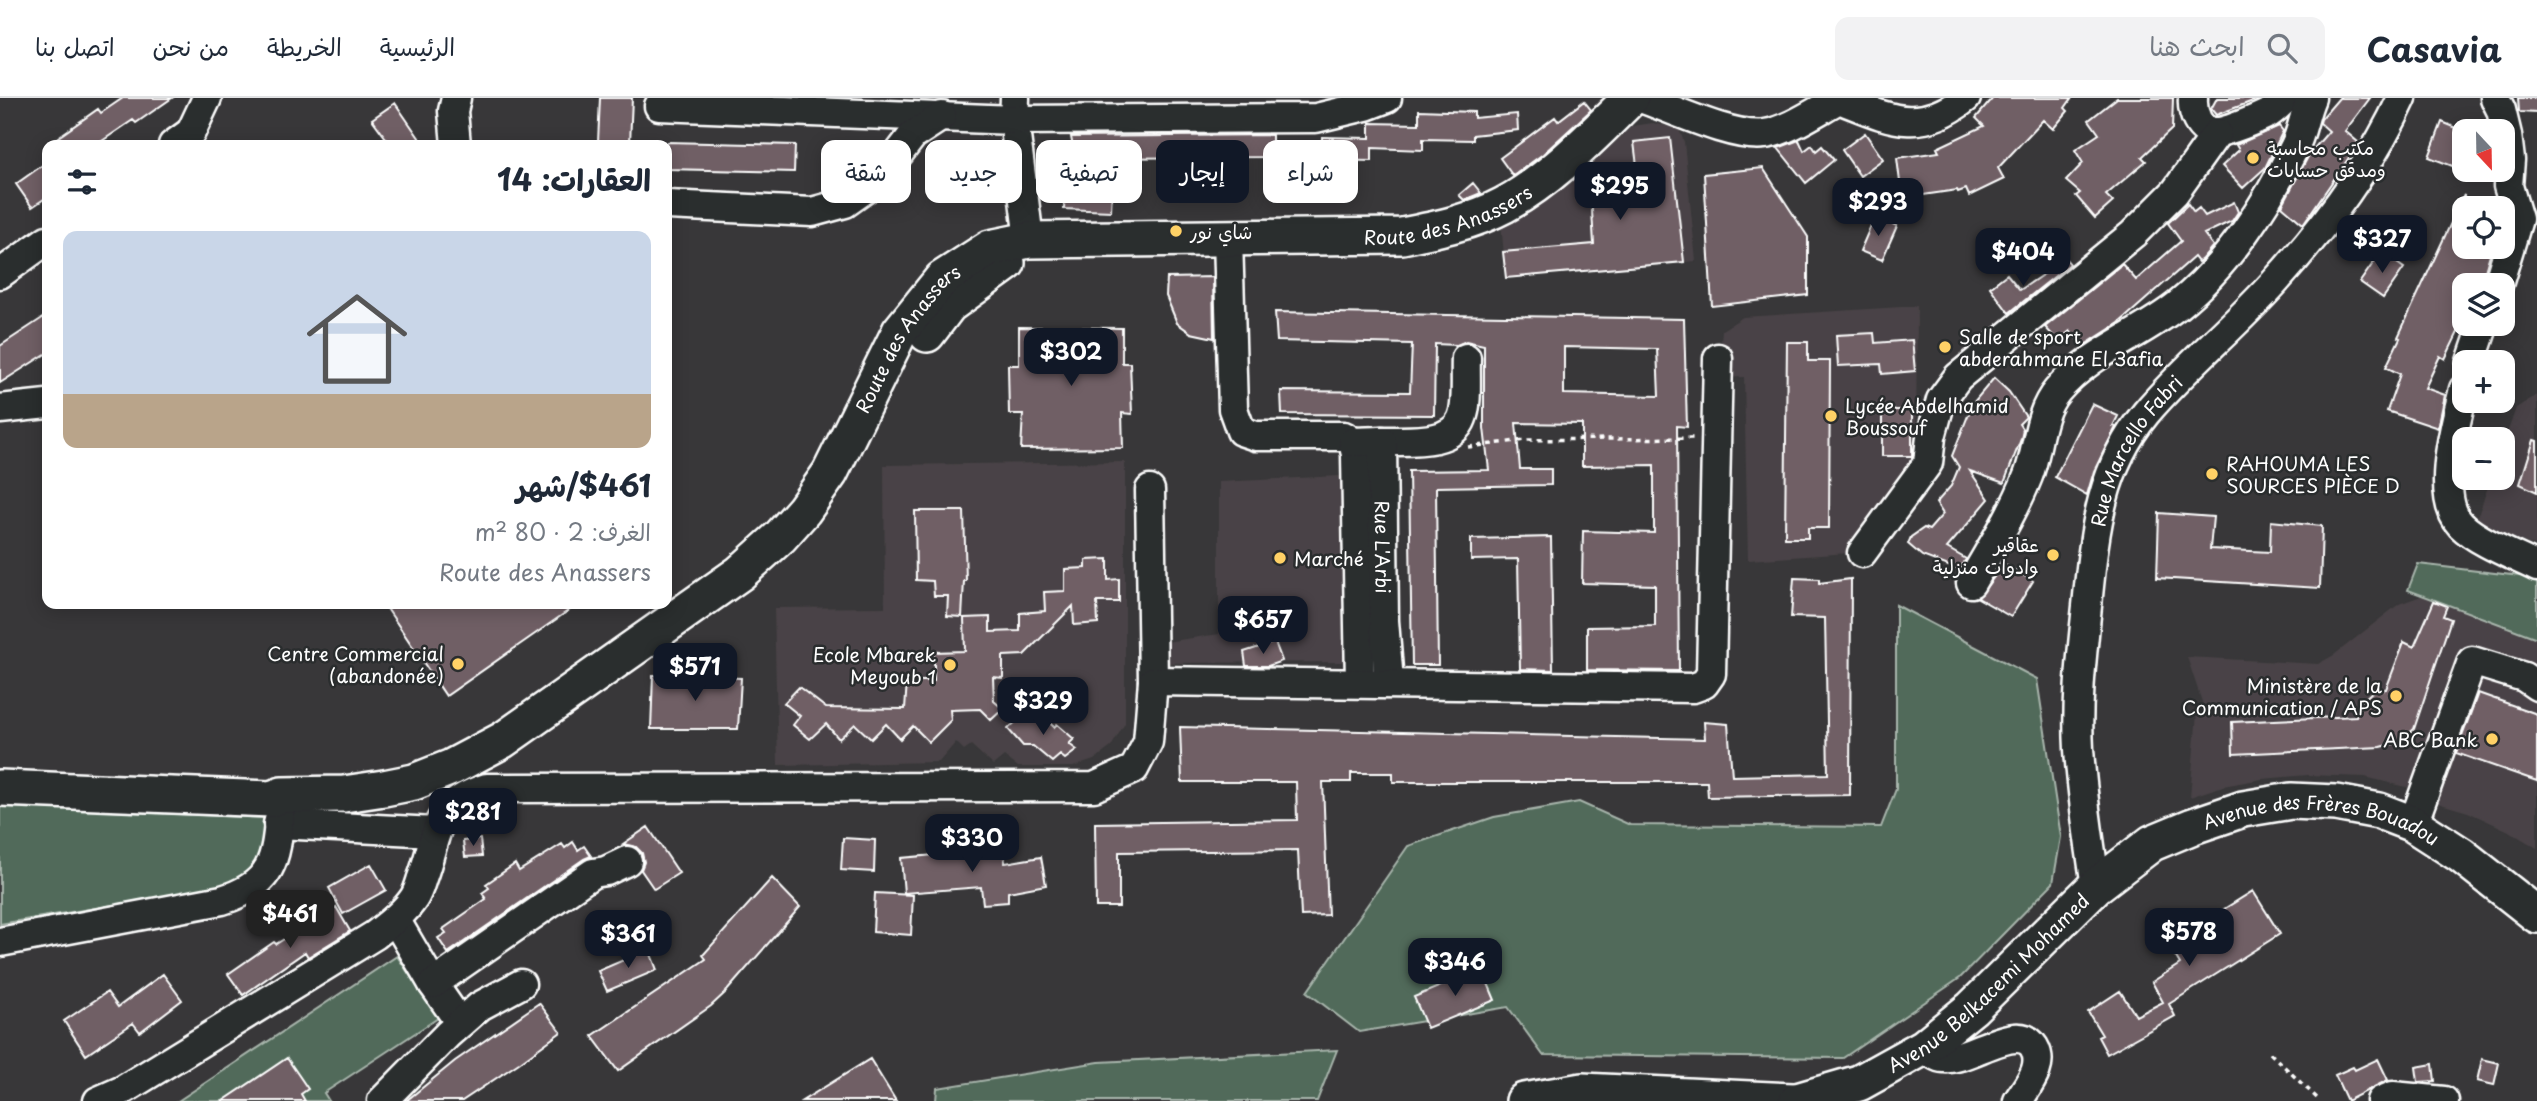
<!DOCTYPE html>
<html lang="ar">
<meta charset="utf-8">
<style>
:root{--surface:#fff;--page:#f2f2f3;--text:#1f2937;--muted:#747a83;--line:#e0e1e3;--accent:#111827}
body{margin:0;font-family:"Playpen Sans","Playpen Sans Arabic",sans-serif;background:var(--page);color:var(--text);direction:rtl;height:100vh;display:flex;flex-direction:column;font-size:26px;white-space:nowrap}
*{box-sizing:border-box;margin:0}
p{font-size:23px;color:var(--muted)}
.icon{flex:none;width:38px;height:38px;fill:none;stroke:currentColor;stroke-width:2;stroke-linecap:round;stroke-linejoin:round}
.map{position:relative;flex:1;overflow:hidden;direction:ltr}
.panel{position:absolute;left:42px;top:42px;width:630px;height:469px;display:flex;flex-direction:column;background:var(--surface);border-radius:14px;box-shadow:0 4px 18px #0003;direction:rtl}
.panel>*{flex:none}
.banner{position:absolute;left:693px;top:42px;width:665px;height:63px;direction:rtl;display:flex;gap:14px}
.needle{width:46px;rotate:158deg}
.tools{position:absolute;left:2452px;top:21px;display:grid;gap:14px}
.tools a{display:grid;place-items:center;width:63px;height:63px;border-radius:14px;background:var(--surface);box-shadow:0 4px 18px #0003;font-size:35px}
.price{position:absolute;translate:-50% -60px;padding:0 16px;border-radius:14px;background:var(--accent);color:#fff;font-size:23px;line-height:46px;filter:drop-shadow(0 2px 4px #0008)}
.price::after{content:'';position:absolute;left:50%;top:42px;width:21px;height:16px;margin-left:-10px;background:inherit;clip-path:polygon(0 0,100% 0,50% 100%)}
.price.on{background:#222;color:#fff}
ul{padding:0;list-style:none}
li{display:grid;align-content:center;gap:14px;height:371px;padding:0 21px}
li span{display:grid;place-items:center;height:217px;border-radius:14px;color:#555}
li>.icon{margin-inline-start:auto}
span .icon{width:126px;height:126px;fill:#fffc;stroke-width:1}
li b{font-size:30px}
h2{display:flex;justify-content:space-between;align-items:center;height:84px;padding:0 21px;font-size:30px}
.tag{padding:0 24px;border-radius:14px;background:var(--surface);box-shadow:0 4px 18px #0003;font-size:24px;line-height:63px}
.tag.on{background:var(--accent);color:#fff}
header{display:flex;align-items:center;gap:42px;box-sizing:border-box;height:98px;padding:0 35px;background:var(--surface);border-bottom:2px solid var(--line)}
header strong{font-size:33px}
nav{display:flex;gap:38px;margin-inline-start:auto;font-size:24px}
.search{width:490px;height:63px;background:var(--page);display:flex;align-items:center;gap:18px;box-sizing:border-box;padding:0 24px;border-radius:14px;color:var(--muted);font-size:26px}
.map>svg:first-child{display:block}
</style>
<header>
<strong>Casavia</strong>
<div class="search"><svg class="icon" aria-label="search" viewBox="0 0 24 24"><circle cx="10" cy="10" r="6"/><path d="M15 15l6 6"/></svg>ابحث هنا</div>
<nav><a>الرئيسية</a><a>الخريطة</a><a>من نحن</a><a>اتصل بنا</a></nav>
</header>
<div class="map">
<svg width="2537" height="1003" viewBox="0 0 2537 1003">
<rect width="100%" height="100%" fill="#383739"/>
<filter id="ink" filterUnits="userSpaceOnUse"><feTurbulence type="fractalNoise" baseFrequency=".0143" numOctaves="2"/><feDisplacementMap in="SourceGraphic" scale="14" xChannelSelector="R" yChannelSelector="G"/><feConvolveMatrix kernelMatrix="1 2 1 2 8 2 1 2 1" color-interpolation-filters="sRGB"/></filter>
<g filter="url(#ink)">
<path fill="#494346" d="M1653,25L1679,31L1684,44L1696,163L1506,180L1501,124L1590,68L1632,28Z
M1917,208L1916,357L1908,380L1849,455L1748,462L1744,279L1718,280L1722,232L1743,219Z
M2537,297V449L2475,426L2491,380H2502L2503,347L2516,310Z
M1125,364V625L1111,649L1094,662L1073,669H1018L1004,658L993,667L971,647L964,652L956,644L939,664L778,667L774,510L885,509L884,367Z
M1340,378L1343,564L1160,565L1159,545L1219,536V384Z
M2427,496L2488,509L2537,541V750L2507,732L2468,714L2424,701L2427,694L2365,679L2308,677L2262,681L2223,688L2190,699L2197,615L2205,613L2187,559L2318,566L2334,557L2399,506Z"/>
<path fill="#516b5a" stroke="#a8b5ac" stroke-width="2" d="M2418,466L2537,480V540L2408,492Z
M1896,507L2037,581L2061,739L2053,785L1960,880L1843,960L1543,957L1508,909L1359,934L1307,894L1408,748L1494,719L1579,704L1630,727L1881,729L1896,691Z
M0,699L62,711L270,720L258,762L233,787L0,826Z
M397,858L438,920L324,995L329,1003H178Z
M1337,952L1317,1003H936L937,990L1099,964Z"/>
<path fill="#705e65" stroke="#fff" stroke-width="2" fill-rule="evenodd" d="M123,0H172L136,25L133,22L96,47H47L98,11L101,15Z
M600,0H632L630,45L598,44Z
M1993,0H2072L2065,10L2068,13L2053,31L2043,22L1998,70L2004,81L1969,98L1966,91L1958,94L1957,92L1902,100L1897,60L1939,54L1937,50L1984,28L1976,20Z
M2117,0H2173L2172,31L2142,59L2146,63L2106,97L2113,104L2095,120L2076,98L2080,95L2066,83L2083,65L2075,52L2099,36L2089,22Z
M2217,0H2261L2216,17L2211,11Z
M2339,0H2370L2345,33L2359,45L2303,126L2282,108L2310,55L2329,33L2320,25L2321,21Z
M2518,0H2537V15L2519,14Z
M1584,3L1591,12L1543,56L1513,78L1500,60L1555,19L1558,23Z
M395,5L424,47H391L372,21Z
M1419,12L1474,14V20L1517,16L1518,32L1473,37V42L1423,41V52L1372,50V63L1321,62L1322,39L1370,40V25L1419,26Z
M2442,24L2464,33V46L2455,69L2429,59Z
M2279,28L2283,33L2265,70L2243,90L2222,68L2239,52L2236,47Z
M1865,35L1883,61L1860,78L1842,52Z
M1272,37V59L1075,60L1071,39Z
M1670,40L1684,164L1506,180L1503,154L1594,146L1590,79L1638,76L1634,44Z
M1799,42L1804,53L1812,47L1816,53L1822,48L1834,62L1806,85L1778,50Z
M667,44L795,47L794,74L667,71Z
M47,64V99L32,109L16,86Z
M1763,70L1808,139V197L1712,208L1704,76Z
M1473,85L1481,95L1464,102L1459,97Z
M1065,90L1112,92L1111,113L1064,111Z
M2464,97V149H2492L2481,187H2464V232L2460,230L2445,261L2440,258L2425,290L2445,297L2438,330L2387,313L2400,276L2386,269L2400,240L2398,239Z
M2234,104L2238,114L2232,123L2204,136L2213,148L2202,161L2198,164L2194,159L2119,225L2083,248L2070,233L2058,243L2045,229L2122,166L2136,182L2181,143L2168,125L2188,106L2194,114L2199,110L2205,118Z
M1875,118L1897,128L1882,162L1860,153Z
M2381,154L2404,170L2383,200L2360,184Z
M2066,161L2070,166L2009,215L1990,189L2007,176L2020,192Z
M1213,179L1214,240L1191,235L1177,225L1166,198L1167,180Z
M1275,214L1684,221L1687,329L1677,328L1679,573L1587,572V529L1655,528V487L1582,485L1583,433L1654,435V367L1582,368V326L1516,325L1520,371H1551V387L1436,389L1438,567H1412L1409,373L1489,372L1484,330V247L1466,243L1457,247L1435,246L1434,317L1282,316L1281,293L1410,294L1412,246L1277,243ZM1564,249L1657,251L1659,298L1564,296Z
M47,217V255L0,285V248Z
M1019,229L1122,230V265H1130L1132,316L1122,315L1123,350L1021,351L1023,316H1009L1008,267H1019Z
M1874,235L1875,245L1912,242L1915,273L1882,276L1881,266L1838,268L1836,237Z
M1787,244H1808V263H1830L1829,430H1808V440H1785Z
M1994,280L2009,294L2026,319L2019,326L2023,332L2021,341L2004,385L1970,373L1989,401L1947,450L1966,461L1959,472L1922,458L1908,446L1911,439L1924,430L1929,432L1943,416L1936,405L1951,388L1959,369L1952,358L1973,305Z
M2092,306L2118,318L2113,328L2116,329L2094,373L2087,397L2055,379Z
M1882,312H1912V358H1882Z
M2534,342L2537,343V394L2520,386Z
M915,413H964L966,483H964L962,519L947,518L948,498H934L933,483L916,482Z
M2159,415L2213,419L2210,451L2270,454L2271,423L2322,428L2320,490L2157,480Z
M1551,439L1553,572L1520,571L1518,461L1471,462V441Z
M1108,461V482L1119,481V504H1097L1098,525L1074,527L1073,508L1024,557L1003,558V580L993,579L994,603L1003,611L991,622L980,611L950,612L951,622L929,644L913,628L900,641L886,626L871,641L855,626L839,641L826,626L810,641L793,627L800,618L784,605L799,589L826,610L905,611L907,583H934V554L965,553L964,520L990,519V534L1020,533V515L1045,513L1044,494L1065,493V471L1086,470V462Z
M2004,466L2033,483L2011,519L1978,500Z
M1794,480L1819,481V485L1851,481L1850,697L1708,699L1707,684H1393V675H1351V684H1323L1328,817L1301,818L1298,752L1119,754V809H1096L1095,725L1297,722L1296,684H1182L1180,629L1705,641L1704,624L1728,626L1732,678L1828,676L1825,520L1791,519Z
M2434,503L2447,508L2443,518L2451,521L2414,631L2400,644L2381,649L2233,656L2232,624L2356,618L2361,604L2374,592L2386,591L2404,544L2414,549Z
M384,506H578L446,598Z
M1275,544L1282,563L1268,568H1246L1244,554Z
M653,577L741,580L738,631H651Z
M2478,595L2537,616V683L2456,655Z
M1037,613L1054,629L1057,626L1074,641L1069,646L1077,652L1065,661L1060,657L1052,664L1033,648H1023L1008,631L1024,616L1028,621Z
M648,729L679,775L654,791L641,772L644,764L642,755L636,749L623,746Z
M843,740L875,742L874,774L841,772Z
M480,741L482,758L465,759L463,743Z
M573,744L578,752L584,748L591,758L584,761L448,855L438,840L446,835L443,831L486,801L482,795L489,790L486,786L515,766L519,773L562,746L565,750Z
M1004,751L1005,765L1041,759L1046,787L1008,794V804L983,806L981,789L904,795L901,760Z
M371,766L386,792L343,816L329,790Z
M772,780L800,809L726,894L711,908L618,973L592,938L706,861L703,857Z
M2253,793L2280,836L2169,906L2175,918L2107,956L2098,939L2102,937L2088,914L2120,893L2136,918L2163,904L2152,884L2180,866L2168,846Z
M875,795L913,797L911,837L873,834Z
M336,809L350,833L308,859L305,854L243,897L228,876L274,844L276,846Z
M649,851L657,872L607,893L598,873Z
M1482,871L1495,902L1427,930L1414,899Z
M163,876L182,902L140,934L133,925L86,957L64,923L107,894L118,909Z
M539,905L561,934L519,965L462,1003H406L455,963Z
M287,960L308,991L301,996L305,1003H223Z
M870,961L896,1003H802Z
M2378,961L2388,982L2347,1003L2335,977L2353,969L2355,972Z
M2482,961L2499,965L2494,987L2477,983Z
M2433,966L2435,983L2418,984L2416,969Z"/>
<g fill="none" stroke-linecap="round" stroke-linejoin="round">
<g stroke="#fff" stroke-width="33">
<g id="minor">
<path d="M1015,0L1014,22L1029,142"/>
<path d="M1641,0C1672,11 1735,41 1765,36C1788,33 1818,12 1839,1C1888,20 1919,38 1966,0"/>
<path d="M2193,0C2192,14 2198,34 2215,34C2225,35 2259,20 2269,15C2275,11 2281,5 2286,0"/>
<path d="M2495,0L2501,12L2507,37L2510,62L2508,88L2518,121L2498,187"/>
<path d="M659,8L1014,22L1316,20L1366,8L1387,0"/>
<path d="M173,47L191,34L207,0"/>
<path d="M456,47L453,13L456,0"/>
<path d="M667,107L812,114L845,105L869,88L893,63L913,37L942,18"/>
<path d="M1228,140L1233,311L1241,333L1256,338H1344L1353,344L1356,356L1360,584"/>
<path d="M0,176L47,142"/>
<path d="M2471,264L2484,226"/>
<path d="M2464,291C2456,324 2434,399 2461,427C2478,444 2515,458 2537,469"/>
<path d="M0,311L47,306"/>
<path d="M1382,343C1406,342 1452,348 1462,320C1468,306 1465,276 1466,260"/>
<path id="s1" d="M1353,344L1382,343L1384,523L1389,584"/>
<path d="M1150,392L1153,583"/>
<path d="M1862,455L1928,365L1931,339L1941,302L1958,279L2133,136L2175,94L2217,35"/>
<path d="M1971,485C1991,450 2013,416 2028,378C2039,350 2037,317 2057,293C2090,254 2139,238 2178,207C2226,169 2268,105 2294,50C2302,35 2304,16 2311,0"/>
<path d="M278,726L435,734"/>
<path d="M2413,726L2472,563L2524,579L2537,588"/>
<path id="s2" d="M2096,788C2089,743 2082,697 2079,651C2076,601 2083,549 2088,498C2095,430 2101,370 2146,315C2185,269 2232,231 2273,186C2323,131 2371,68 2402,0"/>
<path d="M395,821L433,886L460,925"/>
<path d="M0,844L222,802C282,784 275,751 282,697"/>
<path d="M433,886L593,775L606,773L627,763"/>
<path d="M1924,949C1929,953 1937,960 1943,960C1968,964 2018,922 2034,949C2045,968 2028,987 2018,1003"/>
<path d="M98,1003L123,992L375,837C389,826 404,815 414,800C418,794 420,786 422,780C439,734 432,707 487,690L1094,689L1134,671L1148,644L1153,583L1693,590L1704,586L1711,576L1718,260"/>
<path d="M382,1003L448,936L480,908L521,886"/>
<path d="M2381,1003L2393,998L2444,1003"/>
</g>
</g>
<g stroke="#fff" stroke-width="40">
<g id="major">
<path d="M927,236L949,207L1007,165"/>
<path id="s3" d="M0,690L271,701L282,697L344,696L384,690L414,684L452,669L503,642L740,475L780,439L804,412L830,375L900,233L942,181L990,150L1029,142L1402,138C1437,131 1472,124 1504,107C1553,80 1592,38 1631,0"/>
<path d="M1524,1003L1582,993L1793,1003"/>
<path id="s4" d="M1797,1003L1859,985L1924,949L1972,910L2096,788L2152,745L2193,728L2243,711L2291,703L2336,705L2379,713L2413,726L2461,757L2537,817"/>
</g>
</g>
<path stroke="#fff" stroke-width="3.5" stroke-dasharray="5 5" stroke-linecap="butt" d="M1468,349L1525,342L1694,340
M2270,955L2320,1003"/>
<use href="#minor" stroke="#2a2d2e" stroke-width="28"/>
<use href="#major" stroke="#2a2d2e" stroke-width="35"/>
</g>
</g>
<g fill="#ffd166" stroke="#2a2d2e" stroke-width="2.5">
<circle cx="2253" cy="60" r="7"/>
<circle cx="1176" cy="133" r="7"/>
<circle cx="1945" cy="249" r="7"/>
<circle cx="1831" cy="318" r="7"/>
<circle cx="2212" cy="376" r="7"/>
<circle cx="2053" cy="457" r="7"/>
<circle cx="1280" cy="460" r="7"/>
<circle cx="458" cy="566" r="7"/>
<circle cx="950" cy="567" r="7"/>
<circle cx="2396" cy="598" r="7"/>
<circle cx="2492" cy="641" r="7"/>
</g>
<g text-anchor="middle" dominant-baseline="central" stroke-width="5" stroke-linejoin="round" paint-order="stroke">
<g font-size="19" fill="#fff" stroke="#2a2d2e" text-anchor="start">
<text x="2267" y="49">مكتب محاسبة<tspan x="2267" dy="22">ومدقق حسابات</tspan></text>
<text x="1190" y="133">شاي نور</text>
<text x="1959" y="238">Salle de sport<tspan x="1959" dy="22">abderahmane El 3afia</tspan></text>
<text x="1845" y="307">Lycée Abdelhamid<tspan x="1845" dy="22">Boussouf</tspan></text>
<text x="2226" y="365">RAHOUMA LES<tspan x="2226" dy="22">SOURCES PIÈCE D</tspan></text>
<text x="2039" y="446" text-anchor="end">عقاقير<tspan x="2039" dy="22">وادوات منزلية</tspan></text>
<text x="1294" y="460">Marché</text>
<text x="444" y="555" text-anchor="end">Centre Commercial<tspan x="444" dy="22">(abandonée)</tspan></text>
<text x="936" y="556" text-anchor="end">Ecole Mbarek<tspan x="936" dy="22">Meyoub 1</tspan></text>
<text x="2382" y="587" text-anchor="end">Ministère de la<tspan x="2382" dy="22">Communication / APS</tspan></text>
<text x="2478" y="641" text-anchor="end">ABC Bank</text>
</g>
<g font-size="19" fill="#fff" stroke="#2a2d2e">
<text stroke="none"><textPath href="#s3" startOffset="1684">Route des Anassers</textPath></text>
<text stroke="none"><textPath href="#s3" startOffset="1096">Route des Anassers</textPath></text>
<text stroke="none"><textPath href="#s2" startOffset="448">Rue Marcello Fabri</textPath></text>
<text stroke="none"><textPath href="#s1" startOffset="135">Rue L'Arbi</textPath></text>
<text stroke="none"><textPath href="#s4" startOffset="623">Avenue des Frères Bouadou</textPath></text>
<text stroke="none"><textPath href="#s4" startOffset="229">Avenue Belkacemi Mohamed</textPath></text>
</g>
</g>
</svg>
<div class="tools">
<a><svg class="needle" viewBox="-14 -14 28 28"><path d="M0-13l5 13h-10z" fill="#e53935"/><path d="M0 13l5-13h-10z" fill="#747a83"/></svg></a>
<a><svg class="icon" aria-label="locate" viewBox="0 0 24 24"><circle cx="12" cy="12" r="6"/><path d="M12 2v4M12 18v4M2 12h4M18 12h4"/></svg></a>
<a><svg class="icon" aria-label="layers" viewBox="0 0 24 24"><path d="M12 4l9 5-9 5-9-5zM3 14l9 5 9-5"/></svg></a>
<a>+</a>
<a>−</a>
</div>
<b class="price" style="left:1620px;top:124px">$295</b>
<b class="price" style="left:1878px;top:140px">$293</b>
<b class="price" style="left:2382px;top:177px">$327</b>
<b class="price" style="left:2023px;top:190px">$404</b>
<b class="price" style="left:1071px;top:290px">$302</b>
<b class="price" style="left:1263px;top:558px">$657</b>
<b class="price" style="left:695px;top:605px">$571</b>
<b class="price" style="left:1043px;top:639px">$329</b>
<b class="price" style="left:473px;top:750px">$281</b>
<b class="price" style="left:972px;top:776px">$330</b>
<b class="price on" style="left:290px;top:852px">$461</b>
<b class="price" style="left:2189px;top:870px">$578</b>
<b class="price" style="left:628px;top:872px">$361</b>
<b class="price" style="left:1455px;top:900px">$346</b>
<div class="banner">
<a class="tag">شراء</a>
<a class="tag on">إيجار</a>
<a class="tag">تصفية</a>
<a class="tag">جديد</a>
<a class="tag">شقة</a>
</div>
<section class="panel">
<h2>العقارات: 14<svg class="icon" aria-label="filters" viewBox="0 0 24 24"><path d="M4 7h16M4 17h16"/><circle cx="9" cy="7" r="2"/><circle cx="15" cy="17" r="2"/></svg></h2>
<ul>
<li><span style="background:linear-gradient(#c9d6e8 75%,#b9a48a 0)"><svg class="icon" aria-label="home" viewBox="0 0 24 24"><path d="M3 11l9-7 9 7M6 9v11h12V9"/></svg></span><div><b>$461/شهر</b><p>الغرف: 2 · 80 m²</p><p>Route des Anassers</p></div></li>
</ul>
</section>
</div>
